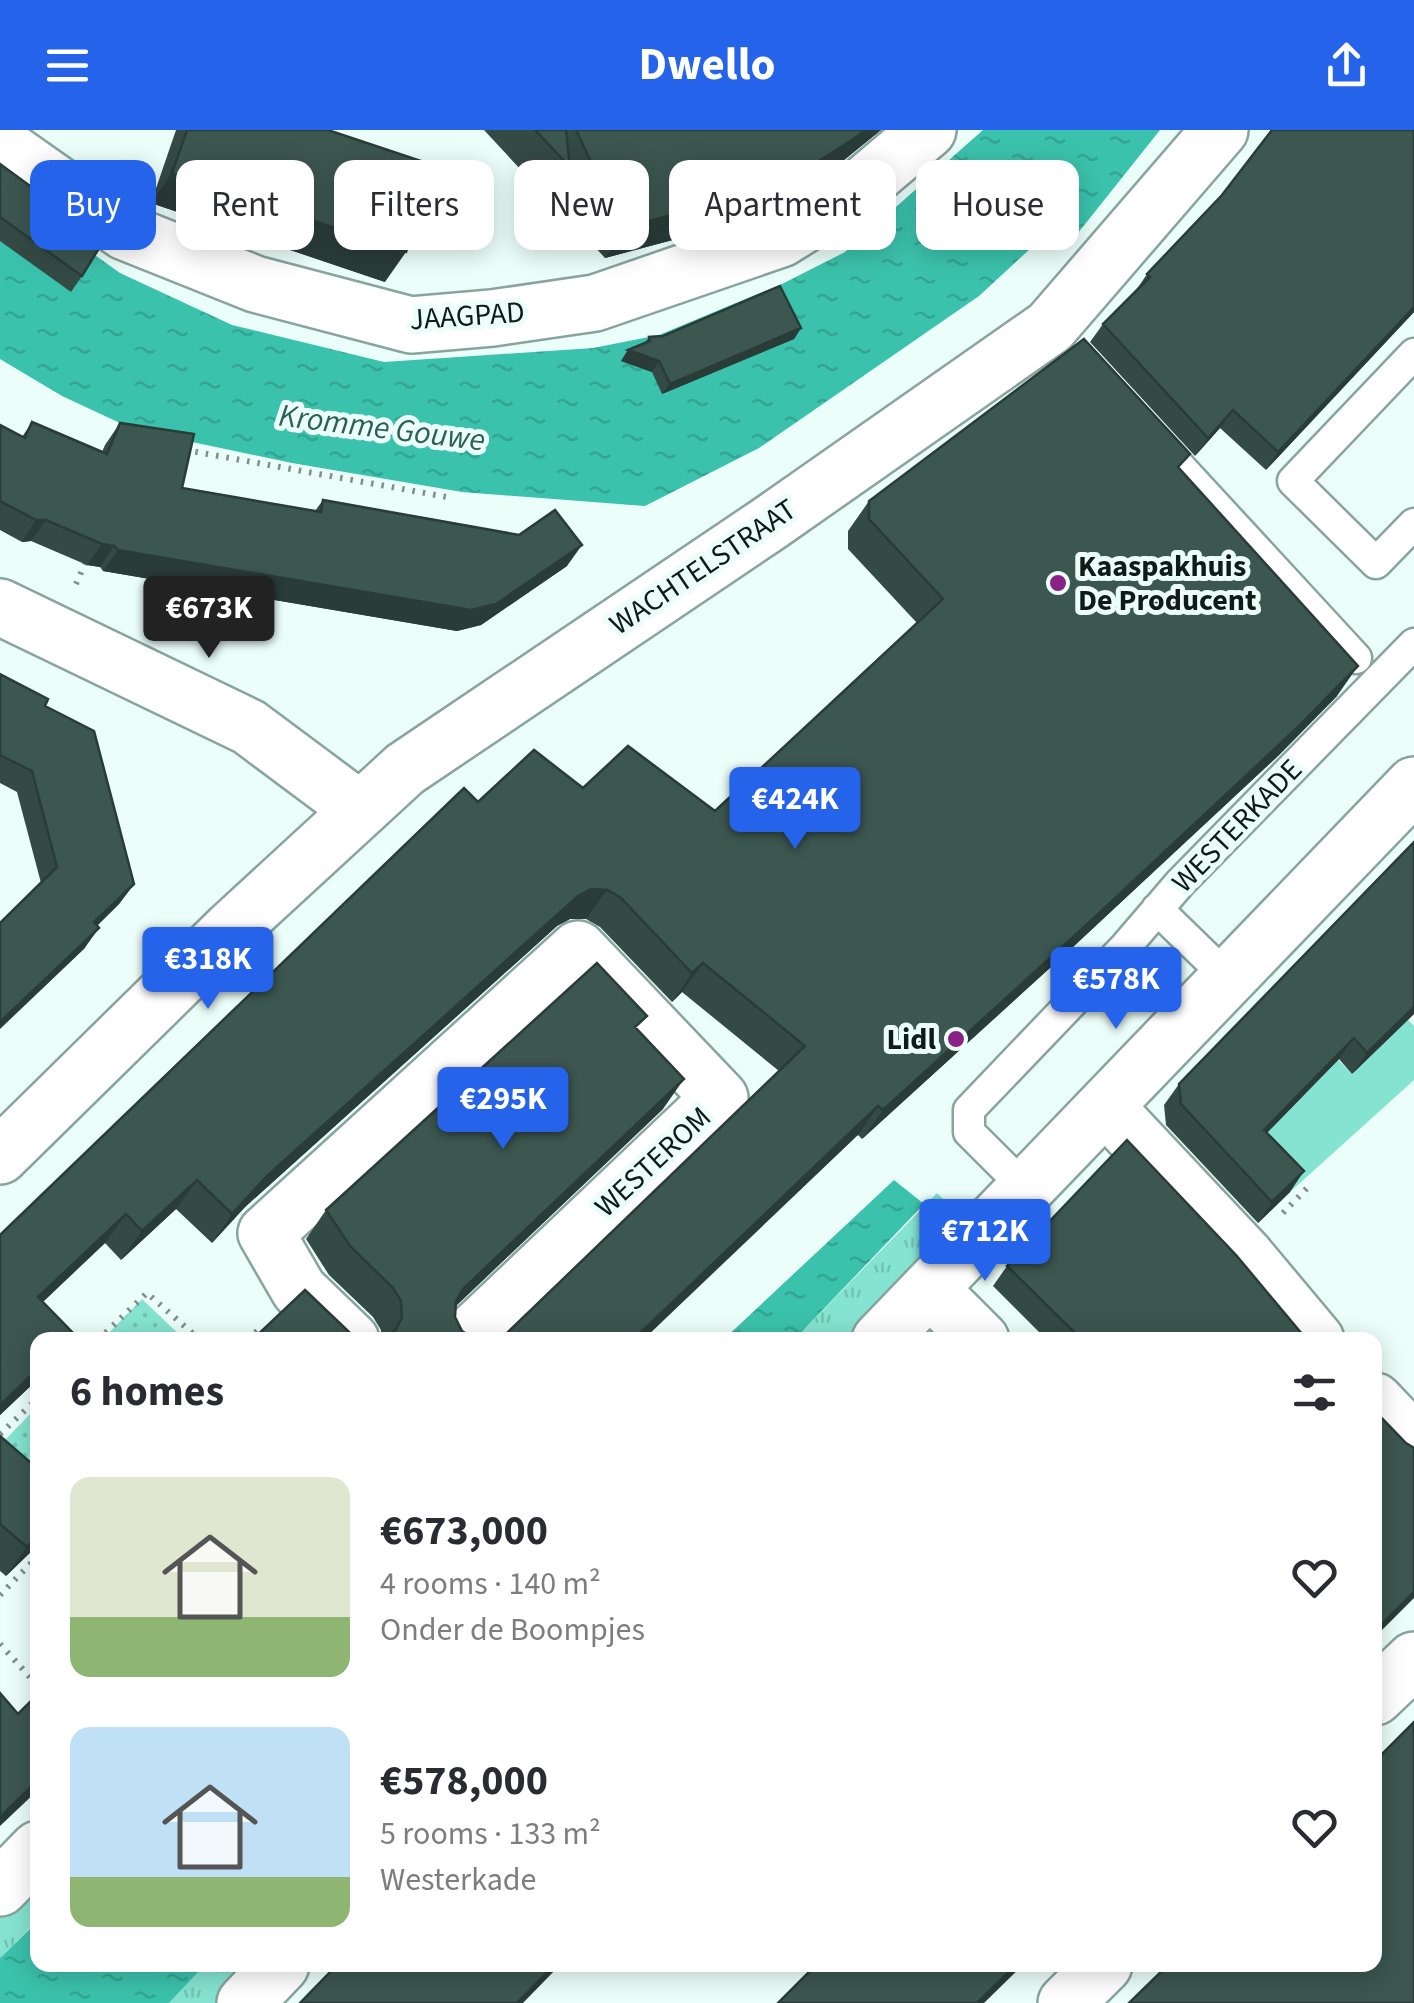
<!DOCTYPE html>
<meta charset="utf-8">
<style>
:root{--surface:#fff;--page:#f2f2f3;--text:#2b2b33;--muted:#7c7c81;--accent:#2563eb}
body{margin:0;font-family:"Source Sans 3",sans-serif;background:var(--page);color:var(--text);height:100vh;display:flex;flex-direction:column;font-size:38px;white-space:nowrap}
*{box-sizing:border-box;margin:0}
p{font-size:32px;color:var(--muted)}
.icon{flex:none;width:55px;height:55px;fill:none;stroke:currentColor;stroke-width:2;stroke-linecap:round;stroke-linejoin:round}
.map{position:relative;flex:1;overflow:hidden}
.side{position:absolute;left:30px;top:1202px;width:1352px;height:640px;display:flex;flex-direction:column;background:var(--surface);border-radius:20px;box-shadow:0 5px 25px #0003}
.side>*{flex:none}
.banner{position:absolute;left:30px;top:30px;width:1355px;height:90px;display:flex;gap:20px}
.price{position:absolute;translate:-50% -85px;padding:0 22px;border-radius:10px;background:var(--accent);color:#fff;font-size:32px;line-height:65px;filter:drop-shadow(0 2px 5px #0008)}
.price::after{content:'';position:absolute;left:50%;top:60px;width:30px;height:22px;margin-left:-15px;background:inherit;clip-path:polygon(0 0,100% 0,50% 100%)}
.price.selected{background:#222;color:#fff}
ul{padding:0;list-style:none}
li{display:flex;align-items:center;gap:30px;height:250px;padding:0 40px}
li span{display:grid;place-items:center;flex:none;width:280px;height:200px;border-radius:20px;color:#555}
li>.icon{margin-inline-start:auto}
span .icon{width:120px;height:120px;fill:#fffc;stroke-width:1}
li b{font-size:42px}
h2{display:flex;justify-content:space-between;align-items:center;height:120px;padding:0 40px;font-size:42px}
.chip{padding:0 35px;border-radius:20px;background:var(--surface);box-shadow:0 5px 25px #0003;font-size:35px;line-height:90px}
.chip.selected{background:var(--accent);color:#fff}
header{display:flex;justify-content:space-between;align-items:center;height:130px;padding:0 40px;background:var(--accent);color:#fff;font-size:45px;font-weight:700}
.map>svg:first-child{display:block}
</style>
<header><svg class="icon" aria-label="menu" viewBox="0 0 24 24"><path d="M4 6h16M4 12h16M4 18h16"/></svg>Dwello<svg class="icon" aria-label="share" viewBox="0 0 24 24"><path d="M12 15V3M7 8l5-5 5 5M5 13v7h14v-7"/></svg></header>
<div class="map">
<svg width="1414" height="1873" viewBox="0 0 1414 1873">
<defs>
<pattern id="grass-tufts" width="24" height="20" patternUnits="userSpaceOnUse" patternTransform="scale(2.5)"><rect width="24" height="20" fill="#85e4d1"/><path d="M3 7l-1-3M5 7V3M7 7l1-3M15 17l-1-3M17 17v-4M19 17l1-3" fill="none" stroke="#72c3b3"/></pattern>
<pattern id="park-dots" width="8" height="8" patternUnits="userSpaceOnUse" patternTransform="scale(2.5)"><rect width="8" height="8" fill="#85e4d1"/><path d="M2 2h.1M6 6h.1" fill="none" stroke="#72c3b3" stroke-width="1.8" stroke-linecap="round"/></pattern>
<pattern id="water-ripples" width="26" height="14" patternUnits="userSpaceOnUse" patternTransform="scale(2.5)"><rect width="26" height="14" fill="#3bc2ac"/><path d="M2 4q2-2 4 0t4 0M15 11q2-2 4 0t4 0" fill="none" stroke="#33a693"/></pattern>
</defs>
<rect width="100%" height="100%" fill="#ebfef9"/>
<path fill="url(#grass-tufts)" d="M937,1063L970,1094L859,1210H794Z
M37,1747V1791L0,1828V1783Z
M205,1835H257L220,1873H169Z"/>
<path fill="url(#park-dots)" d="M142,1169L185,1210H102Z
M37,1277V1380L0,1315Z"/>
<path fill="#85e4d1" d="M1370,851L1414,896V950L1290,1062L1249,1021L1316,907L1352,944L1380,916Z"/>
<path fill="url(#water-ripples)" d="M983,0H1160L1070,113L1031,118L979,166L759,318L645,376L462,362L292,333L135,300L62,266L0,229V57L120,143L232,195L384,232L593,218L659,205L784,153L845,122Z
M894,1050L924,1074L794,1210H723Z
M37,1792L38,1835H205L169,1873H0V1828Z"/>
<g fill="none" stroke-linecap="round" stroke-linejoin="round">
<g stroke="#87a49d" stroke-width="35">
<path id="lane" d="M1414,224L1293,351L1376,433L1414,394
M1155,310L1356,528
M1157,779L1228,848
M1026,1059L969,1002V980L1126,816L1180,753L1414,514"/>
</g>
<g stroke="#87a49d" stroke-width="60">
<path id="street" d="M0,14L125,102L255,154L411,195L492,188L595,173L781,109L850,66L928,0
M0,477L249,597L359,679
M1105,976L1245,1125L1316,1210
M930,1159L981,1210
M351,1210L299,1160L266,1103L578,819L720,968L465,1210
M880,1210L1414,655
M1375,1271L1414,1312
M1375,1567L1414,1530
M0,1758L38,1719
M245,1873L281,1835
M1066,1873L1104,1835"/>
</g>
<g stroke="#87a49d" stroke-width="60">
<path id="secondary" d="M0,1026L230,800L405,639L770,393L1050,197L1220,0"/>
</g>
<path stroke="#808f8b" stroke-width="6" stroke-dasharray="2.5 8" stroke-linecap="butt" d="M185,320L447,367
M76,454L87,429
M1283,1083L1310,1055
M98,1210L147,1163L200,1210
M248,1210L261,1197
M0,1304L38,1268
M0,1465L38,1426
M0,1514L38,1556"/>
<use href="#lane" stroke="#fff" stroke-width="30"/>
<use href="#street" stroke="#fff" stroke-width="55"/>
<use href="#secondary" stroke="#fff" stroke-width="55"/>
</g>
<path fill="#344a45" d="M176,0H328L385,152L151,73Z
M484,0H881L833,39L773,77L714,99L605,128L594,116L562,48L548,69Z
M0,34L82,146L71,162L0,111Z
M1147,144L1414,182L1266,340L1220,298L1195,326L1090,212L1103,194L1135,162Z
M801,198L794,209L662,264L652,242L621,231L628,220L644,214L649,207Z
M32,292L102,322L105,315L120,293L182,358L315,381L323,370L567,436L481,495L457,501L103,441L100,437L87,435L31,411L22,412L0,400V295L22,307Z
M1180,339L1337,566L1279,625L1074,816L862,1009L858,1005L507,1203L779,941L682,862L672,872L600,797L586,789H570L557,796L245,1077L212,1113L176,1079L121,1130L105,1113L43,1172L38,1210V1249L0,1285V1105L478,672L583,658L715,681L917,493L848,419V401L869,371Z
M0,544L45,576L134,754L119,774L97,796L84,819L41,753L17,662L0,653Z
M1414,884L1352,944L1339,929L1267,1003L1290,1062L1258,1093L1166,995L1164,975L1179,954Z
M637,899L663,979L456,1176L455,1187L462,1201L381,1210V1200L373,1187L329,1145L306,1109L326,1080Z
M1007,1136L1306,1210H1047L993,1156Z
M0,1306L38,1339V1415L6,1446L0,1441Z"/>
<path fill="#2a3c38" d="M865,0H881L833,39L773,77L714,99L605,128L627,97Z
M172,43L406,122L385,152L151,73Z
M1414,177V182L1266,340L1278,322Z
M801,198L794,209L662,264L670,254Z
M628,220L659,231L652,242L621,231Z
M1233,280L1220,298L1195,326L1208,308Z
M36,390H46L31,411L22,412Z
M102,414L114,416L100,437L87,435Z
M582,415L567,436L481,495L457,501L103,441L118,420Z
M1358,536L1337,566L1279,625L1074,816L862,1009L883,980Z
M134,754L119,774L79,813L94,792Z
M591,759L607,760L586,789H570L557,796L245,1077L212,1113L232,1084L266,1047L578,766Z
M99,798L84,819L0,899V892Z
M703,833L682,862L672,872L692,843Z
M1414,877V884L1352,944L1367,923Z
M1354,908L1339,929L1249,1021L1264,1000Z
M684,949L663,979L443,1188L463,1159Z
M878,976L858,1005L643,1210H633Z
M1304,1041L1290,1062L1258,1093L1272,1072Z
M197,1050L176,1079L121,1130L142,1101Z
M126,1084L105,1113L17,1196L38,1167Z
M38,1239V1249L0,1285V1275Z
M38,1406V1415L6,1446L27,1417Z
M1414,1462V1468L1375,1507V1501Z
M38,1650V1660L0,1696V1687Z
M554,1835H560L523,1873H517Z
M1016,1835H1023L984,1873H977Z"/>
<path fill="#3c5650" stroke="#2a3c38" stroke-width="2.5" d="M187,0H328L436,36L406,122L172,43Z
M535,0H566L570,37Z
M576,0H865L855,8L795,46L735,68L627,97L616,85Z
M1272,0H1414V177L1278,322L1233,280L1208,308L1103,194L1150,147L1147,144L1222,65Z
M0,34L104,110L82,146L0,87Z
M780,156L801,198L670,254L659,231L628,220L650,211L649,207L663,206Z
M1084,209L1190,324L1178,337L1358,536L1299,596L1095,787L883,980L878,976L633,1210H494L507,1203L805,916L703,833L692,843L620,767L607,760L591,759L578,766L266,1047L232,1084L197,1050L142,1101L126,1084L38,1167L74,1204L68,1210H38V1239L0,1275V1105L464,658L478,672L534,620L583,658L628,616L715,681L943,469L869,389V371Z
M32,292L107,324L120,293L194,304L182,358L321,382L323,370L519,405L555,380L582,415L496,474L471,480L118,420L114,416L102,414L46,390H36L0,371V295L25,308Z
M0,544L48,569L45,576L94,601L134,754L94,792L99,798L0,892V793L57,737L32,641L0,625Z
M1414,712V877L1367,923L1354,908L1264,1000L1304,1041L1272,1072L1181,974L1179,954Z
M597,833L647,886L635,897L684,949L463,1159L456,1171L455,1187L462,1201L476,1210H381L395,1201L402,1187L401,1171L393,1158L350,1116L326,1080Z
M1127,1010L1236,1125L1307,1210H1082L1007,1136Z
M305,1160L350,1203L362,1210H252Z
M1375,1281L1406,1313L1414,1318V1462L1375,1501Z
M0,1306L38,1339V1406L27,1417L0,1394Z
M0,1563L18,1584L38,1564V1650L0,1687Z
M1414,1592V1873H1129L1168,1835H1375V1631Z
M337,1835H554L517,1873H300Z
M816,1835H1016L977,1873H778Z"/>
<g fill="#8a2187" stroke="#ebfef9" stroke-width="4">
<circle cx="1058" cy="453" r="10"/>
<circle cx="956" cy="909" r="10"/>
</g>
<g text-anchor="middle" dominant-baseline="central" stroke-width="10" stroke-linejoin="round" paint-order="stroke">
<g font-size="30" fill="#101b18" stroke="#ebfef9">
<text transform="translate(467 186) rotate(-4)">JAAGPAD</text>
<text transform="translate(703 437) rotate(-34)">WACHTELSTRAAT</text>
<text transform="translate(1237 696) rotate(-46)">WESTERKADE</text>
<text transform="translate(653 1032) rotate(-43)">WESTEROM</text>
</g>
<g font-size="30" font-weight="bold" fill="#101b18" stroke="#ebfef9" text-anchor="start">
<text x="1078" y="436">Kaaspakhuis<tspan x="1078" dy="34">De Producent</tspan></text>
<text x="936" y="909" text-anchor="end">Lidl</text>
</g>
<g font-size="32" font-style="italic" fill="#2b6056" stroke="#ebfef9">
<text transform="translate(382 298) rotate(7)">Kromme Gouwe</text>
</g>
</g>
</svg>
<b class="price selected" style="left:209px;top:531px">€673K</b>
<b class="price" style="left:795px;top:722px">€424K</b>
<b class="price" style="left:208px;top:882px">€318K</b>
<b class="price" style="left:1116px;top:902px">€578K</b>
<b class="price" style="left:503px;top:1022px">€295K</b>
<b class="price" style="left:985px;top:1154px">€712K</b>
<div class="banner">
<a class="chip selected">Buy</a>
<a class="chip">Rent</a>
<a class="chip">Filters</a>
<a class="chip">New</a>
<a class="chip">Apartment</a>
<a class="chip">House</a>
</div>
<section class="side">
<h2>6 homes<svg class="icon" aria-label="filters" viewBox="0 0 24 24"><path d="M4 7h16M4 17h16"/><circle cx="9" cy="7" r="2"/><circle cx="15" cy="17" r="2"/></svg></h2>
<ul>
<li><span style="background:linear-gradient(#dfe7d0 70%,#8fb573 0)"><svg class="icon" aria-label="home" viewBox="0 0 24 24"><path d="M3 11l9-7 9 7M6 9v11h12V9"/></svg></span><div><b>€673,000</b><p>4 rooms · 140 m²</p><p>Onder de Boompjes</p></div><svg class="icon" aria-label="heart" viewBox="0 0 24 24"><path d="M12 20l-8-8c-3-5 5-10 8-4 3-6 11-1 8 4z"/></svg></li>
<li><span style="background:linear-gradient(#bfe0f5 75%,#8fb573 0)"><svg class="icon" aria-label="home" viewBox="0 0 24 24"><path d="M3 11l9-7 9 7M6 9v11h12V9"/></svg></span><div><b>€578,000</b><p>5 rooms · 133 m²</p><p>Westerkade</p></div><svg class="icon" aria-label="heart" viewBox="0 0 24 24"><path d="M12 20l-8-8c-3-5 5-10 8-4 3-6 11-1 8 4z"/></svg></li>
</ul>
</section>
</div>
